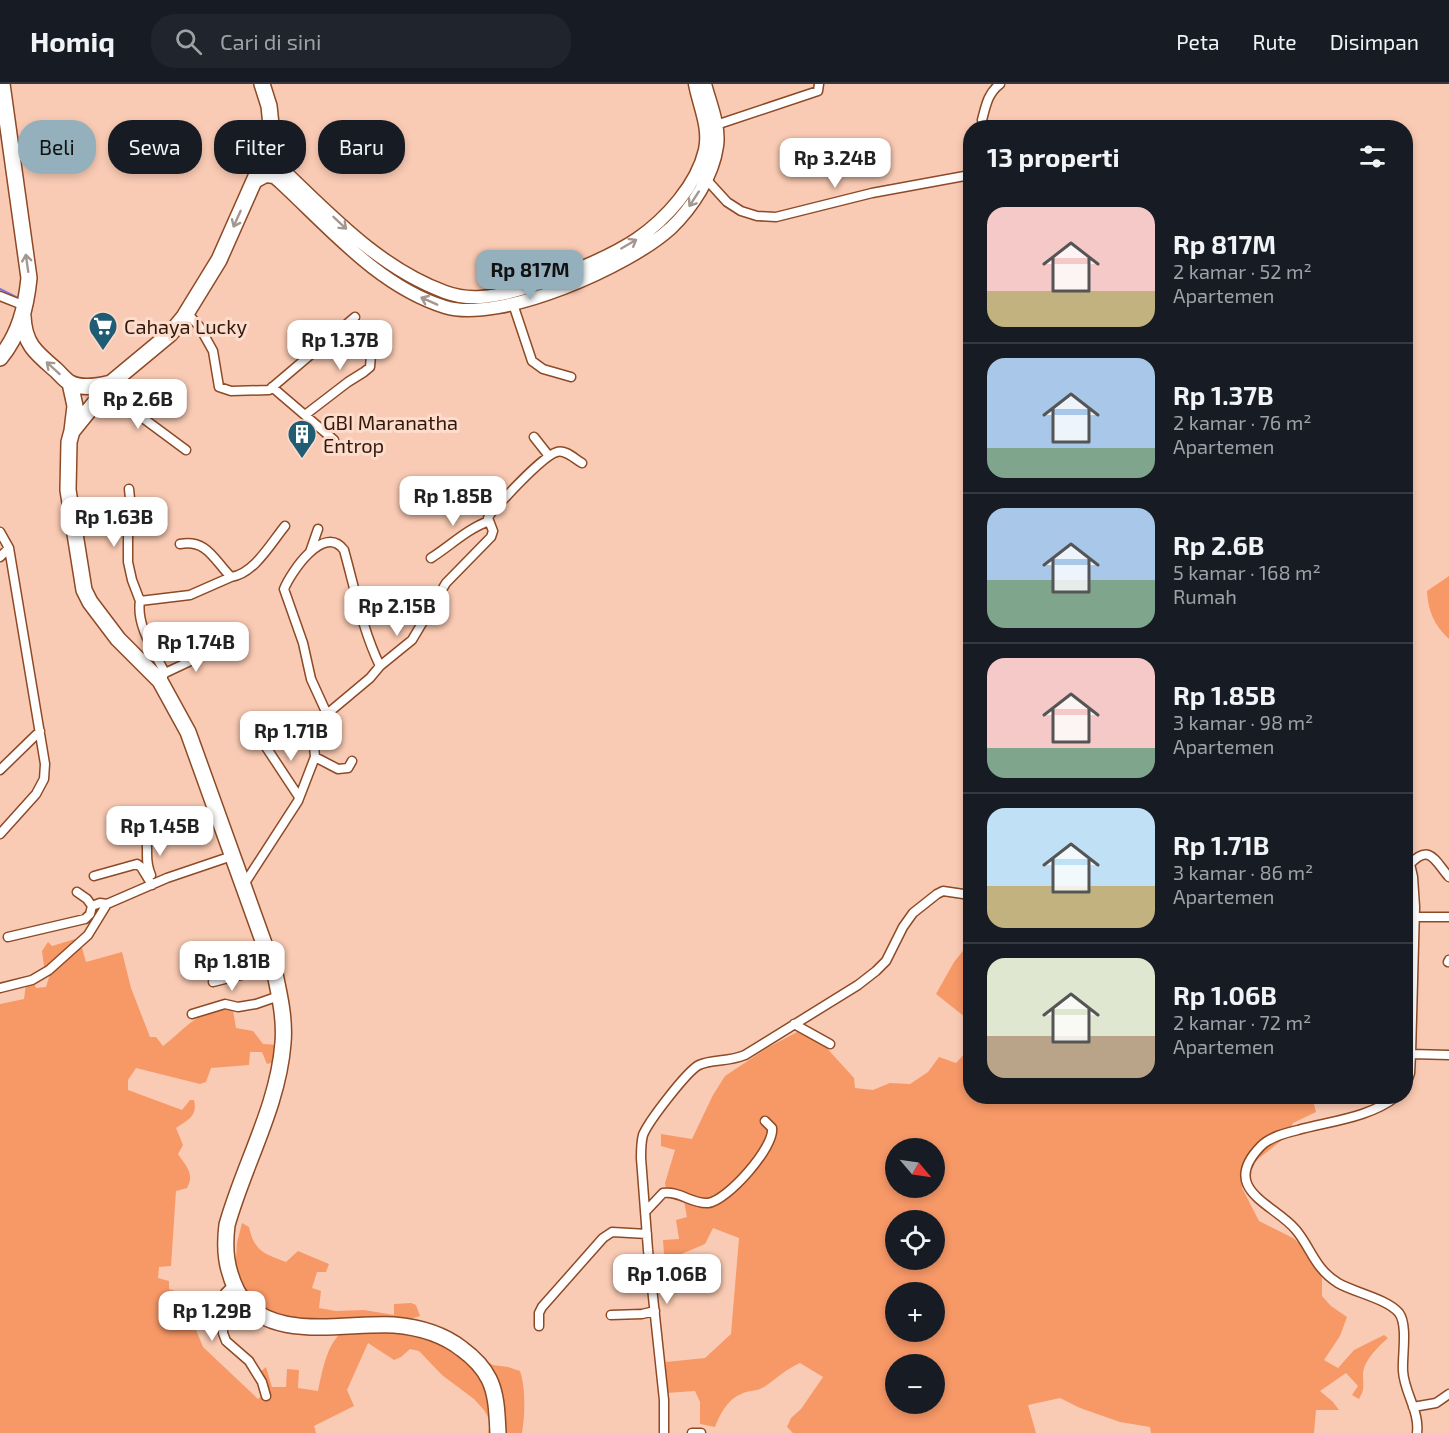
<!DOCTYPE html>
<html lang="id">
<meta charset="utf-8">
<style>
:root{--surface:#171b24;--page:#20242c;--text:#f1f3f6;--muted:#9ea1a6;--line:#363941;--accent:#93b0bc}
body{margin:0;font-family:"Exo 2",sans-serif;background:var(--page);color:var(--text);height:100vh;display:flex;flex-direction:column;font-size:22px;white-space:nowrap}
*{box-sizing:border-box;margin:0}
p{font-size:20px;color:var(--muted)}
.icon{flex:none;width:33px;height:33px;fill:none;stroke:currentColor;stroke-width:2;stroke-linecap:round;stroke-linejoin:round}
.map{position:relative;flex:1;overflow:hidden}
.side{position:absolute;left:963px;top:36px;width:450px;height:984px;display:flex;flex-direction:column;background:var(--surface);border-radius:24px;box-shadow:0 3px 9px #0003}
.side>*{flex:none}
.banner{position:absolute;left:18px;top:36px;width:570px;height:54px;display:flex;gap:12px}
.needle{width:39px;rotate:119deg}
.fabs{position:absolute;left:885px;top:1054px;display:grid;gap:12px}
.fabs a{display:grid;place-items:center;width:60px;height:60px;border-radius:50%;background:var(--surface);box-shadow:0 3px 9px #0003;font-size:30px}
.price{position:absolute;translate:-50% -51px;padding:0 14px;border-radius:12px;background:#fff;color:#222;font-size:20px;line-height:39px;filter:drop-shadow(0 2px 3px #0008)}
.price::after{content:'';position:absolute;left:50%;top:36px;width:18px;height:14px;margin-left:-9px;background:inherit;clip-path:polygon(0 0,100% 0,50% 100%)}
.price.on{background:var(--accent);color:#111}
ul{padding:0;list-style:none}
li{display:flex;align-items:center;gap:18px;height:150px;padding:0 24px}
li+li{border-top:2px solid var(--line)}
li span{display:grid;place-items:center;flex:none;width:168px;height:120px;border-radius:18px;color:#555}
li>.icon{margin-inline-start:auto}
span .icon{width:72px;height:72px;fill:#fffc;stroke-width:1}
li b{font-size:26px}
h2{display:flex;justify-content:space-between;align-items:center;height:72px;padding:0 24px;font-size:26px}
.tag{padding:0 21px;border-radius:24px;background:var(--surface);box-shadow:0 3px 9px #0003;font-size:21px;line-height:54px}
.tag.on{background:var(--accent);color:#111}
header{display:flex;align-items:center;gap:36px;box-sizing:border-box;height:84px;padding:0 30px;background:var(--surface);border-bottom:2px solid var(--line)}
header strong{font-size:28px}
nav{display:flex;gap:33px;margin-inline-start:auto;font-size:21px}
.search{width:420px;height:54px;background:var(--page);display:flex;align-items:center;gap:15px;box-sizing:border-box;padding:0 21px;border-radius:24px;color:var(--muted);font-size:22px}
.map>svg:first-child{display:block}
</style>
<header>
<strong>Homiq</strong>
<div class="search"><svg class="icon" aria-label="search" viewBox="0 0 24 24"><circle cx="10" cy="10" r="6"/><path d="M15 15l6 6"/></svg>Cari di sini</div>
<nav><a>Peta</a><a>Rute</a><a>Disimpan</a></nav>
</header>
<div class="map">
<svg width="1449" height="1349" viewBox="0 0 1449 1349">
<rect width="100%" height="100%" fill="#facbb4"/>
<path fill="#f79867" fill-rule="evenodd" d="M1449,492V555C1434,541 1428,527 1427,507Z
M75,855L81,860L86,878L122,868L131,904L150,953H156L163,962C188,943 199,923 233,926L236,944L253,947L263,960L280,961L278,977L267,980L262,968H250L249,981L211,984L206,998L200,1000L136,984L128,996V1006L182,1026L190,1016H194C198,1032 188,1036 176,1044L183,1061L178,1070C186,1082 195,1090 187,1104L176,1107L171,1182L159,1183L158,1194L169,1197V1205L187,1211L194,1241L203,1263L258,1315L267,1307L259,1289L266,1283L272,1303H286L287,1285L299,1286L298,1304L318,1307C322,1289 326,1262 341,1249L300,1241L255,1223L235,1192L237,1159L242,1139L249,1143C254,1167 264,1170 286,1178L298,1167L329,1180L326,1188H317L312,1204L321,1207L319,1224L336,1227L364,1226L394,1231V1220L411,1219L416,1221L420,1232L410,1235L393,1236L411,1249L477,1272L493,1281L508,1283L520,1287C526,1305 525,1331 522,1349H488L490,1337L484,1326L474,1315L442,1291L419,1267L410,1265L401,1273L394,1276L368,1259L347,1306L354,1322L314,1342L316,1349H0V920L24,915L26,900L33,897L36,904L46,903L50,890L44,882L42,867L48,858L52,862Z
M970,858V937L936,910L954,878Z
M799,947L823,960L854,994L855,1004L873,1006L890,999L910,1000L928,988L939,973L956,979L970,964V1012L1328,1013L1313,1017L1316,1028L1293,1039L1287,1052L1248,1083L1242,1104L1259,1137L1293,1154L1318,1176L1322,1195V1212L1331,1222L1347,1233L1340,1252L1324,1276L1338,1284L1354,1266L1384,1251L1388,1254C1378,1263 1363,1277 1363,1291C1363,1302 1365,1305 1359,1315L1352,1311L1358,1302L1346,1289L1320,1307L1333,1318L1339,1326H1316L1314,1349H1151L1150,1343L1120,1338L1080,1324L1060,1314L1028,1321L1036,1349H793L787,1343L791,1334L801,1325L823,1293L800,1279C786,1285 776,1295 764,1303C756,1308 748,1306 741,1310C727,1316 720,1330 715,1343L700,1340V1318L695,1307L666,1309V1278L705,1274L731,1250L739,1154L713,1144L705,1160L679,1171L664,1170L663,1156L679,1155L676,1136L687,1133L682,1106H666L665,1099L675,1066L661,1062V1050L692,1055L713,1011L725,992L767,964ZM896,1065H934V1104H896ZM896,1137H934V1176H896ZM896,1209H934V1248H896ZM896,1281H934V1320H896Z"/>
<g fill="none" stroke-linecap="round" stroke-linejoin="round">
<path stroke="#8374dd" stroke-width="2" d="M0,205L18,214"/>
<g stroke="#8d4a26" stroke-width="11">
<path id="street" d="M716,41L818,7L819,0
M986,44L982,36C986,21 988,9 1000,0
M706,95L727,118L741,127L757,132L776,133L872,109L970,91
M0,212L25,222
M513,220L532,277L543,285L571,293
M187,229L199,242L213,267L219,303L231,307L269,306L355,233
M272,303L334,356
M105,306L186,366
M305,331L348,298L364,288L370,283L371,271L346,241
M534,353L549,372
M129,405L132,433L128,453V478L132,496L140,517
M0,448L9,464L45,680L44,695L36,710L0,750
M180,460C207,455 214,476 231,493C254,490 271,459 285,442
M310,468L318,445
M0,473L9,464
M431,474C450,462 467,445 489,437
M165,589L216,565
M160,597L165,589C154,567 136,541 140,517L190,511L231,493
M327,630L311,595L303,559L284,505C291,488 324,439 344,466C355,505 362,545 380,582
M262,657L299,713
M315,673L338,685L348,684L352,677
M0,686L40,647
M146,753C149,767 144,776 151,791
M1406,775L1410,780L1413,793L1415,823L1411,970
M1410,780C1430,759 1435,777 1449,793
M94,792L137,780L141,783L152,801
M243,802L298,717L315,673L314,661L327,630L370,594L380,582L412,556L446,499L491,453L493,447L488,434L491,429C503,416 542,372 557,368C565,365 575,375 582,379
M77,808L87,815L92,822
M1406,833H1449
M8,853L85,835L90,830L92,822L100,819L107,820
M1448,878L1449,876
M213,898L273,883
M0,904L32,896L49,886L88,851L107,820L167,794L232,772
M192,930L225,920L238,923L256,920L279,912
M794,940L830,960
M1406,1001L1410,989L1411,970L1449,971
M1397,1012C1369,1034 1331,1037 1298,1046C1285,1049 1270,1053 1261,1062C1218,1106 1275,1120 1296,1146C1311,1164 1315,1185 1338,1199C1353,1208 1388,1215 1399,1229C1408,1241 1402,1272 1403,1287C1404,1308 1420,1328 1417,1349
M646,1127L663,1109C681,1107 691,1120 708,1119C727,1117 775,1063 772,1044L765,1037
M234,1200L225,1209L223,1215V1249L226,1257L249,1277L262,1298L266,1312
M611,1231L642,1230L655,1227
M539,1242V1229L542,1223L603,1154L612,1148L647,1150
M1413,1323L1436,1319L1449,1310
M664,1349V1316L648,1166L641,1074C641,1066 641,1058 643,1051C648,1038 687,987 699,981C711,975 729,978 745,971L858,901L876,887L886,877L903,843L913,829L937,810L943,807L970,811
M692,1349H701"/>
</g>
<g stroke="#8d4a26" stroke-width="15">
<path id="secondary" d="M266,70C322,121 372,181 445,208C456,212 469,214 481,213C522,210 603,178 637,155C666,135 697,101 705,66C710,43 699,22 695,0
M253,99L266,92L274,93L280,98C330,144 378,202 445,223C500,240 630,182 671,144C692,124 713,92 717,62C720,42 710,19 705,0"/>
</g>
<g stroke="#8d4a26" stroke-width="18">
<path id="highway" d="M23,232C24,260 36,269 56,286C60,290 65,296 70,299C81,305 99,302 111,299
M0,274C19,251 26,224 29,194L2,0
M70,299L75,322L72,347L69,358L68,406L84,506L90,518L118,555L160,597L188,648L275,890C280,913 285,936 283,959C278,1023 244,1080 227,1141C224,1165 226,1185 237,1207C265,1260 345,1238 394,1241C418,1243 443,1250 462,1265C473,1273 483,1283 489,1295C497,1311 497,1331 498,1349
M73,346L111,299L170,250L184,233L219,176L266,70L271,41L269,22L262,0"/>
</g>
<use href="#street" stroke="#fff" stroke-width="8"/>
<use href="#secondary" stroke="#fff" stroke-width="12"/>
<use href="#highway" stroke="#fff" stroke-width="15"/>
</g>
<defs><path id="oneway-shaft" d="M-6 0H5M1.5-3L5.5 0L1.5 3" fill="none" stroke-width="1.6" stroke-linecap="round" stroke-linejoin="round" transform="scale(1.5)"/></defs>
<g stroke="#a39790">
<use href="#oneway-shaft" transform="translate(694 115) rotate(123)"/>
<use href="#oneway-shaft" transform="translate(237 135) rotate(114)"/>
<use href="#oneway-shaft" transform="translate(340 139) rotate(43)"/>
<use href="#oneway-shaft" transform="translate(629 160) rotate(-30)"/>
<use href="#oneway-shaft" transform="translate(27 179) rotate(-98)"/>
<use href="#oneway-shaft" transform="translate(429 217) rotate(-156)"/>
<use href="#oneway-shaft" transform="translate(53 284) rotate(-138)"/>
</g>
<defs>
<g id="supermarket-pin" transform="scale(1.5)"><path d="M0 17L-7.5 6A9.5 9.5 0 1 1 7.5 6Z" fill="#205d75" stroke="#fcdccd"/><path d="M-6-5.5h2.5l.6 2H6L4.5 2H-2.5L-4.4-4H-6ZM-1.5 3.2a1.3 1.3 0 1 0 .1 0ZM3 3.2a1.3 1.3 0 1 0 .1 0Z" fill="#fff"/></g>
<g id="building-pin" transform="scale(1.5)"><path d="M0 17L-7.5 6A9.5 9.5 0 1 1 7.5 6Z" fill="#205d75" stroke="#fcdccd"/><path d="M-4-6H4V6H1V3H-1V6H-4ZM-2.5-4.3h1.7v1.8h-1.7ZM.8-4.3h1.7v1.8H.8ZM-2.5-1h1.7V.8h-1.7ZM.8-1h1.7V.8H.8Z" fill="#fff"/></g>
</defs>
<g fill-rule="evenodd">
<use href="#supermarket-pin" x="103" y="242"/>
<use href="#building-pin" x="302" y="350"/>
</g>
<g text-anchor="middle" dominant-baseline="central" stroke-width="6" stroke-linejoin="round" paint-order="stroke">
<g font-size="20" fill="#331708" stroke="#fcdccd" text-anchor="start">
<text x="124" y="242">Cahaya Lucky</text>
<text x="323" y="338">GBI Maranatha<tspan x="323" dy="23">Entrop</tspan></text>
</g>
</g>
</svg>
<div class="fabs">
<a><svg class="needle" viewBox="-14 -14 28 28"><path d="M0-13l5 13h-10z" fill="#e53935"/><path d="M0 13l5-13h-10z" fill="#9ea1a6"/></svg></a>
<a><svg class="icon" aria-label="locate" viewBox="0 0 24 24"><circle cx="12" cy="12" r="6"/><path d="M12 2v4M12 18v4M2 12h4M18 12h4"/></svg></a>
<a>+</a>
<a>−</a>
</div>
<b class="price" style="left:835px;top:105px">Rp 3.24B</b>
<b class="price on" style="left:530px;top:217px">Rp 817M</b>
<b class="price" style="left:340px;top:287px">Rp 1.37B</b>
<b class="price" style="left:138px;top:346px">Rp 2.6B</b>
<b class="price" style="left:453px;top:443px">Rp 1.85B</b>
<b class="price" style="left:114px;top:464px">Rp 1.63B</b>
<b class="price" style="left:397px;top:553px">Rp 2.15B</b>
<b class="price" style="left:196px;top:589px">Rp 1.74B</b>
<b class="price" style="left:291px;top:678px">Rp 1.71B</b>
<b class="price" style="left:160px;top:773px">Rp 1.45B</b>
<b class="price" style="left:232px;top:908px">Rp 1.81B</b>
<b class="price" style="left:667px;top:1221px">Rp 1.06B</b>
<b class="price" style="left:212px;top:1258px">Rp 1.29B</b>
<div class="banner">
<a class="tag on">Beli</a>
<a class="tag">Sewa</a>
<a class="tag">Filter</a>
<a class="tag">Baru</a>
</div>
<section class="side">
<h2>13 properti<svg class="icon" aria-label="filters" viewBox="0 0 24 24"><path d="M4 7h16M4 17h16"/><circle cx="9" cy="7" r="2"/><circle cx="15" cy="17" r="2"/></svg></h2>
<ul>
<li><span style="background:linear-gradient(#f6c9c9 70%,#c2b280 0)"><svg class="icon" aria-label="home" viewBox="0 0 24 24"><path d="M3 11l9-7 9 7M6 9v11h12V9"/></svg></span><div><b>Rp 817M</b><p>2 kamar · 52 m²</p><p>Apartemen</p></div></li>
<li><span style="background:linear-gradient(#a9c7e8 75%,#7fa58c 0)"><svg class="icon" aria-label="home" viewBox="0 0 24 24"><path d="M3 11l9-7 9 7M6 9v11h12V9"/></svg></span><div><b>Rp 1.37B</b><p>2 kamar · 76 m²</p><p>Apartemen</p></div></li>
<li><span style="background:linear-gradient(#a9c7e8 60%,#7fa58c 0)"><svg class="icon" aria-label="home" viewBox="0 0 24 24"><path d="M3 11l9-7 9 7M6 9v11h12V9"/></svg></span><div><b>Rp 2.6B</b><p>5 kamar · 168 m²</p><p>Rumah</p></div></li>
<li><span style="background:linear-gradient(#f6c9c9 75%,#7fa58c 0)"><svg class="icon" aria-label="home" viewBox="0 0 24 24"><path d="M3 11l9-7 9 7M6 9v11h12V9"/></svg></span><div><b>Rp 1.85B</b><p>3 kamar · 98 m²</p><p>Apartemen</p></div></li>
<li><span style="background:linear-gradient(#bfe0f5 65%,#c2b280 0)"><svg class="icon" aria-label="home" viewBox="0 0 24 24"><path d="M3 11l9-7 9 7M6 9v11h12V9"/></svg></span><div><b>Rp 1.71B</b><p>3 kamar · 86 m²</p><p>Apartemen</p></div></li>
<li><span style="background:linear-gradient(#dfe7d0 65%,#b9a48a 0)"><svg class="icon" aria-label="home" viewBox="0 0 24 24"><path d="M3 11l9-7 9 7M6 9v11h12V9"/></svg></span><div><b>Rp 1.06B</b><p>2 kamar · 72 m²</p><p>Apartemen</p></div></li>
</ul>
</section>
</div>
